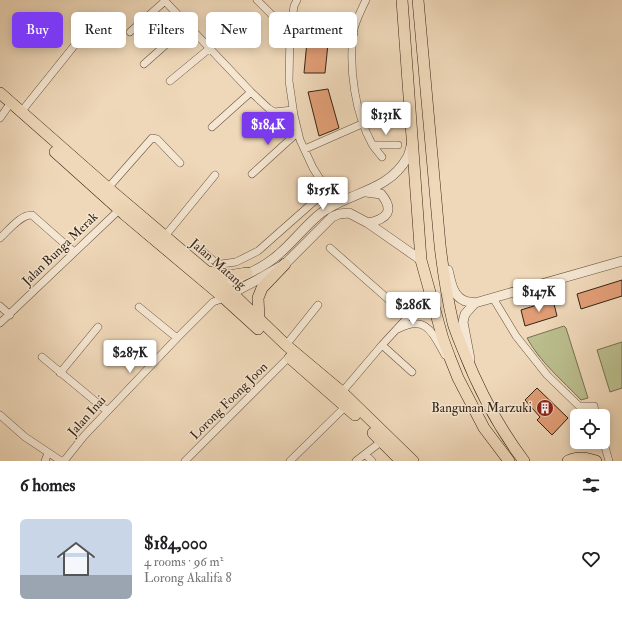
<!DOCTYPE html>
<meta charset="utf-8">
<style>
:root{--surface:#fff;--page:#f2f2f2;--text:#202124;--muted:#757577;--line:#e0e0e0;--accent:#7c3aed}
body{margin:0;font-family:"IM FELL Double Pica",serif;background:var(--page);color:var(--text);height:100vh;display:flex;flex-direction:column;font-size:15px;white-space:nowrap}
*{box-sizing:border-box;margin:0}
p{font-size:13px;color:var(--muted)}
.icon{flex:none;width:22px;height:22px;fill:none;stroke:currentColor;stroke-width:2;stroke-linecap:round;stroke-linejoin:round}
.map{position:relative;height:461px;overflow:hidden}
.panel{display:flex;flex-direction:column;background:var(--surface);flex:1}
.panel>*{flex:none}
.banner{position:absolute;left:12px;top:12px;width:400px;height:36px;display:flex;gap:8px}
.tools{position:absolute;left:570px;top:409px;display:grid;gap:8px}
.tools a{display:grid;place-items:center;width:40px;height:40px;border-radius:6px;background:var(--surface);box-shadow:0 2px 10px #0003;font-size:20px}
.price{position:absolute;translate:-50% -34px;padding:0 9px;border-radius:4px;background:#fff;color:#222;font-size:13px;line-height:26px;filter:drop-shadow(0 1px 2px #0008)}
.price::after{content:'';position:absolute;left:50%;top:24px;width:12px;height:9px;margin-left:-6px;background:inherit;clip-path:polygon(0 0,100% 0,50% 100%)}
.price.selected{background:var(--accent);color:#fff}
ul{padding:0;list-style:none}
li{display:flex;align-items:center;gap:12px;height:100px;padding:0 20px}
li+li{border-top:1px solid var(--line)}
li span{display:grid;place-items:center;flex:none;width:112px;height:80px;border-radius:6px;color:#555}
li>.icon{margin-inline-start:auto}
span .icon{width:48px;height:48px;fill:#fffc;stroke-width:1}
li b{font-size:17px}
h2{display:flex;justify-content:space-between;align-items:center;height:48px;padding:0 20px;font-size:17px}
.tag{padding:0 14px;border-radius:6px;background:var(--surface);box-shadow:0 2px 10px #0003;font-size:14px;line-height:36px}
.tag.selected{background:var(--accent);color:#fff}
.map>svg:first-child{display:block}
</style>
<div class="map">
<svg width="622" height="461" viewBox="0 0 622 461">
<rect width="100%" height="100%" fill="#efd8b9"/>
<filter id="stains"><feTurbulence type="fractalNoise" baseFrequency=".005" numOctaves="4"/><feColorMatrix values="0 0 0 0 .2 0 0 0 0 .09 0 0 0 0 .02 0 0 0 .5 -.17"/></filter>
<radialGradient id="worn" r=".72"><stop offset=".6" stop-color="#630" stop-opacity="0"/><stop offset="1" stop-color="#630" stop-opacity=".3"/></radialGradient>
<path fill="#bbbe8e" stroke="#787152" d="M564,326L566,328L588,398L581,400C562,380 540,362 527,338Z
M622,342V388L610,392L597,350Z"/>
<path fill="#e19e76" stroke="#352416" d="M308,31L329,34L325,73H304Z
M328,89L339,128L319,136L308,92Z
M622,280V296L581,309L577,294Z
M553,300L557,316L525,326L521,310Z
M537,388L568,418L552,435L537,420L540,417L525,400Z"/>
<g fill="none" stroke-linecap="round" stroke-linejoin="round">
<g stroke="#64513f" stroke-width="8">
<path id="minor" d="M164,0L251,92L268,108L274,112L293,110
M257,0L290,33
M297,0L294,6L290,33L289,81L294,115L300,140L313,168L327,190L335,204
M366,0C362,8 354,26 353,34C349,70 355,113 372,144C375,149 379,153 382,157
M291,23L354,33
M130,32L165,1
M144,64L188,25
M170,81L210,48
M21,112L78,41
M0,118L7,108
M212,127L251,92
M373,145H398
M305,149L364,123
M252,174L298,132
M108,188L152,138L157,139L180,163
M165,236L215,175
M0,238C8,231 21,214 32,215L74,252
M330,248L405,314L406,317V319L382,345L342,392
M201,250L215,262L221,264L236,262L258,251L327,190
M493,298L516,336L547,375L579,406H594L596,416
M0,306L10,315
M139,307L177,338
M0,323L119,210
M398,329C427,314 433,334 445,355
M286,345L318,305
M382,345L412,372
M42,357L107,411
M60,373L98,327
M0,415L25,437L61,461
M603,440L609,461
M365,454L372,461
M45,461L48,453
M64,461L84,436L177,338L213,302L224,298
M185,461L289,357
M290,461L346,406
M356,461L365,454L382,441"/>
</g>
<g stroke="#64513f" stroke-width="10">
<path id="tertiary" d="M366,192L381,194C395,211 387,219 368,223
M448,270C451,281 452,296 465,301C468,302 472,302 475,303L622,261
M219,289L224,285C242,276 264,268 279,254C294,241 306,225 321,213C349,192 388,192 407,158C409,155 410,150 411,146
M227,296L257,280L285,264L332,217L339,214L349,213L368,223L421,260
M470,359L463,322L465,314L475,303"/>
</g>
<g stroke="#352416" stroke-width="12">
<path id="primary" d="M402,0L421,260L443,339L450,358L458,378L484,428L509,461
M418,0L440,245C443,271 447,297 453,323C456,333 460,342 464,352C479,390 499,428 524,461
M0,93L108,188L232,293L286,345L342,392L413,461
M55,152L124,214L224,298L258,329
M211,272C222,278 235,275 247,273
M259,319L258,298L262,288L285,264
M290,358L355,415
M373,433L401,461
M568,461C578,456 586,458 596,461"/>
</g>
<use href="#minor" stroke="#f5e6d2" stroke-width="7"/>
<use href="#tertiary" stroke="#f5e6d2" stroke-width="9"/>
<use href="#primary" stroke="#efd8b9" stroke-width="11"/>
</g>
<defs>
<g id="building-disc" transform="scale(0.9)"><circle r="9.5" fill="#8f2418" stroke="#f5e6d2"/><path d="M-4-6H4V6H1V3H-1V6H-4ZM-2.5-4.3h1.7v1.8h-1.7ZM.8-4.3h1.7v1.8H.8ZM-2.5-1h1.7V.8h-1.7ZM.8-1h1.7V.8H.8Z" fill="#fff"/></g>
</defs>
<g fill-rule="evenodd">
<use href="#building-disc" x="545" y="408"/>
</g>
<g text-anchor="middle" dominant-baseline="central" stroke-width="3" stroke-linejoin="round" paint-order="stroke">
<g font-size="13" fill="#352416" stroke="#f5e6d2">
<text transform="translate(60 249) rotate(-44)">Jalan Bunga Merak</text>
<text transform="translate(218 264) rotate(41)">Jalan Matang</text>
<text transform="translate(229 401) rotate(-45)">Lorong Foong Joon</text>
<text transform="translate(87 416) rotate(-48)">Jalan Inai</text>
</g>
<g font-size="13" fill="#352416" stroke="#f5e6d2" text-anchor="end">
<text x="532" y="408">Bangunan Marzuki</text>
</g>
</g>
<rect width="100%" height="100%" filter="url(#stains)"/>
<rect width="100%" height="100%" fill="url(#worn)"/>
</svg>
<div class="tools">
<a><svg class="icon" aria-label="locate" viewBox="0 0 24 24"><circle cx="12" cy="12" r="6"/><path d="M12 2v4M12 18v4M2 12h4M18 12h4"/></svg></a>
</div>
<b class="price" style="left:386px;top:136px">$131K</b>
<b class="price selected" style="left:268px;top:146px">$184K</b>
<b class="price" style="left:323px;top:211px">$155K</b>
<b class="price" style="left:539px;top:313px">$147K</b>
<b class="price" style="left:413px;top:326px">$286K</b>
<b class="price" style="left:130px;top:374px">$287K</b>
<div class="banner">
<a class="tag selected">Buy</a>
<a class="tag">Rent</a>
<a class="tag">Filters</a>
<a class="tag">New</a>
<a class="tag">Apartment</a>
</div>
</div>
<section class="panel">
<h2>6 homes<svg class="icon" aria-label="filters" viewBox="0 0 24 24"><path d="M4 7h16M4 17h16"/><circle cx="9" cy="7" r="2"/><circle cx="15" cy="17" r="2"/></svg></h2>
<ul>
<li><span style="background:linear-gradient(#c9d6e8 70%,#9aa5b1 0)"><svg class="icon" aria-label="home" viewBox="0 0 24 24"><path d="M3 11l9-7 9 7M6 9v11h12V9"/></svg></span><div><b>$184,000</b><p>4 rooms · 96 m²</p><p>Lorong Akalifa 8</p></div><svg class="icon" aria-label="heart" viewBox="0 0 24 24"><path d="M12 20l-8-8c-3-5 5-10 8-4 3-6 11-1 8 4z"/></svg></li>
</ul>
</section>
